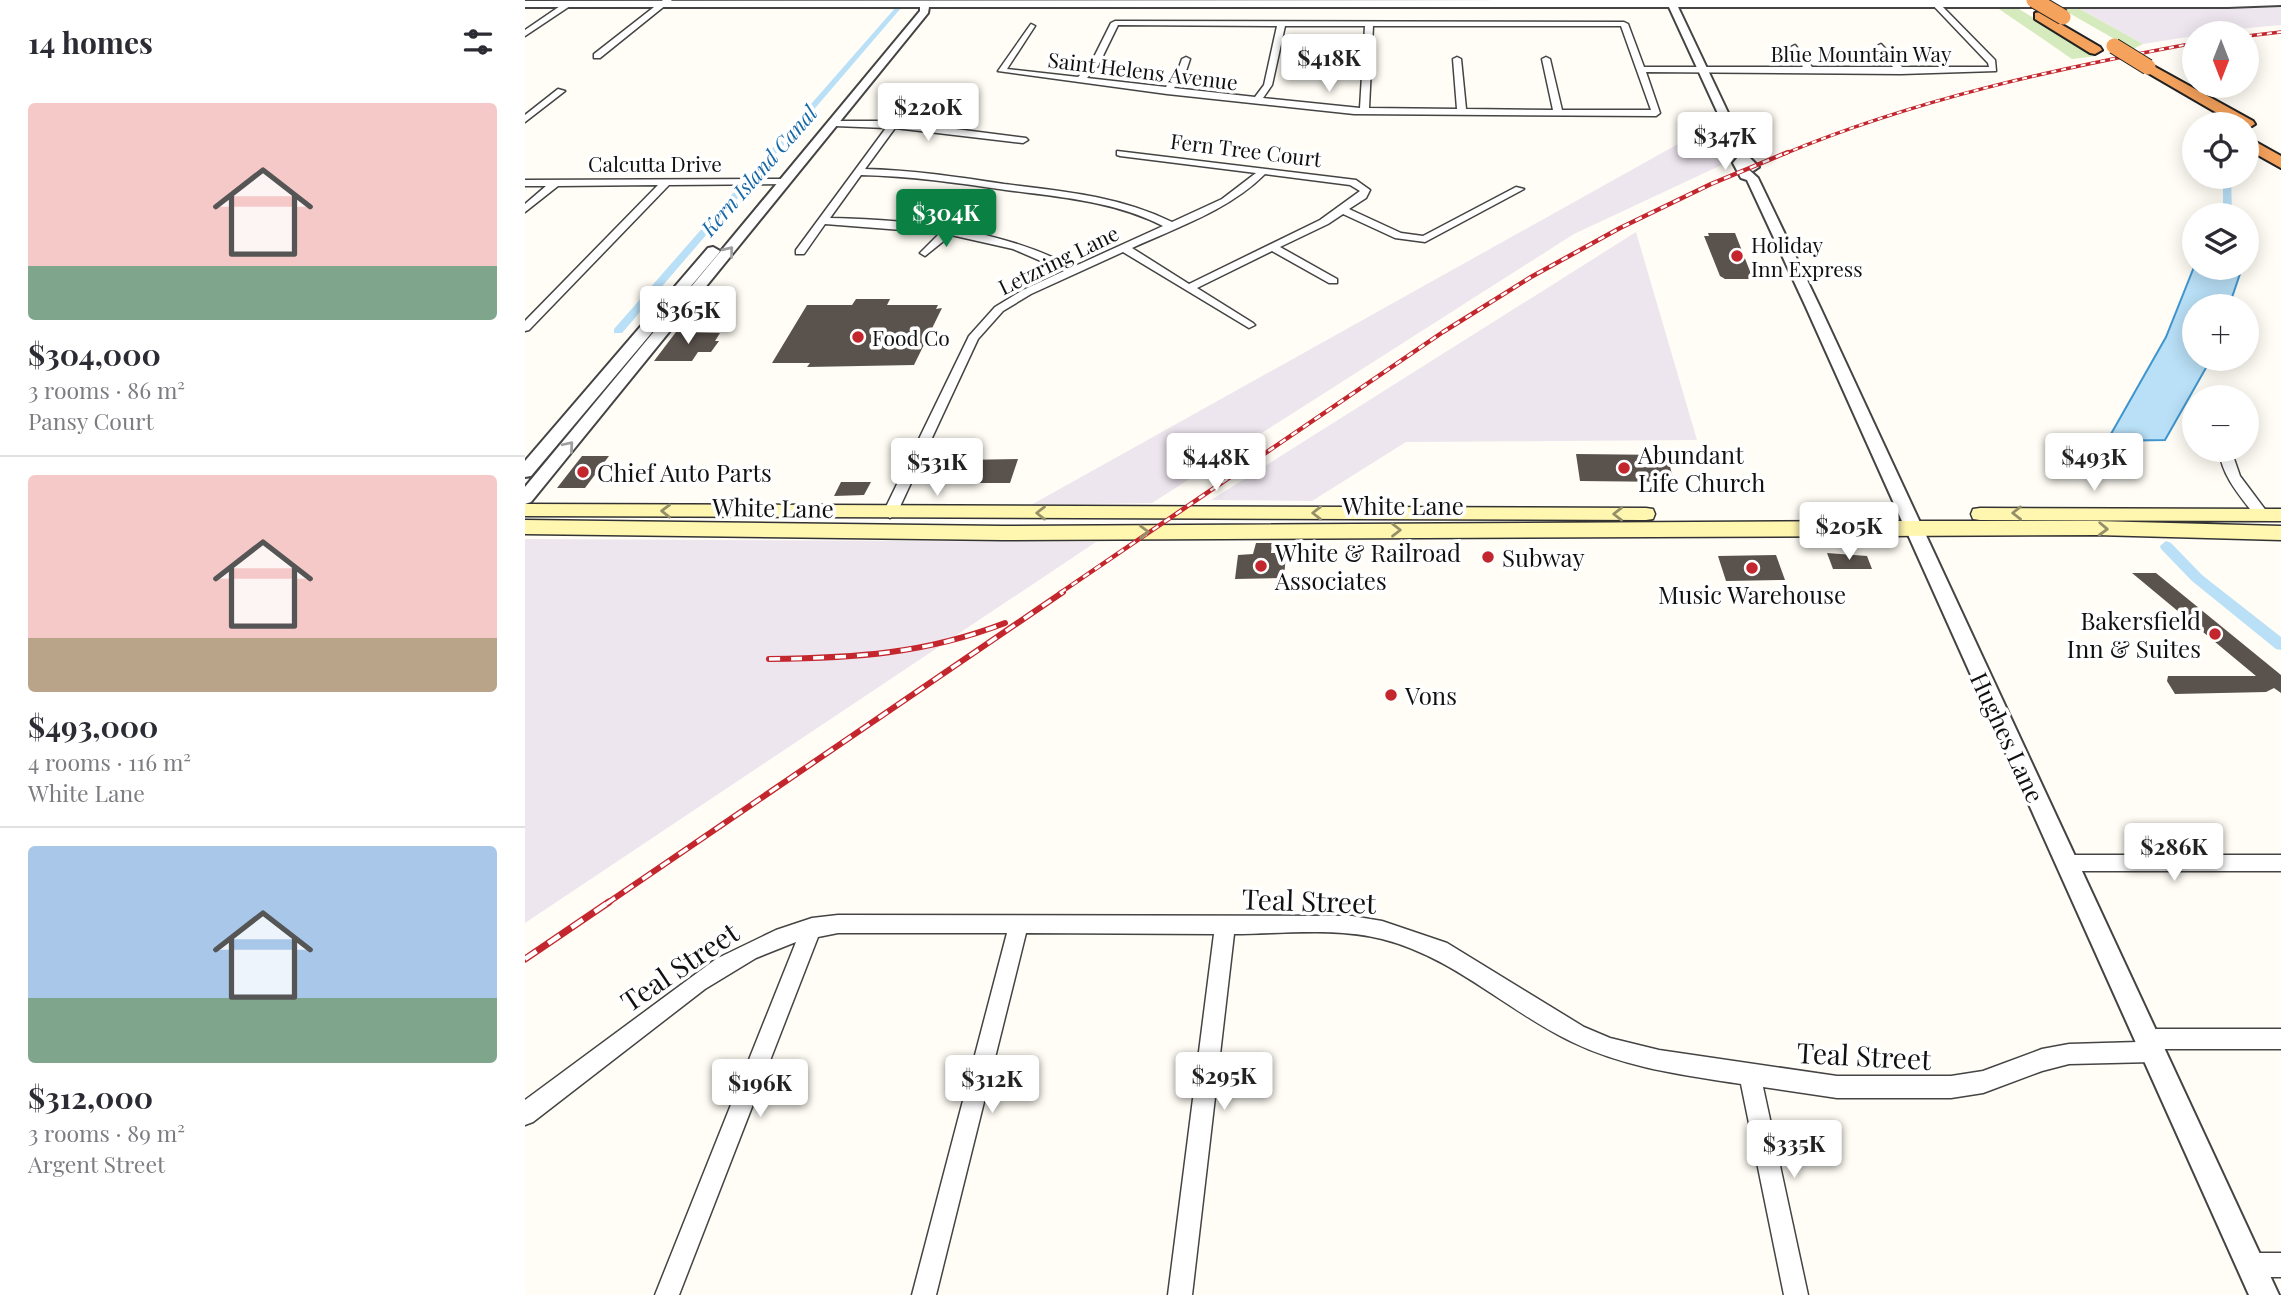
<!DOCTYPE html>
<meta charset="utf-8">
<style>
:root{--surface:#fff;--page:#f7f7f7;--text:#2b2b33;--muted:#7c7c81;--line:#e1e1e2;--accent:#0b8043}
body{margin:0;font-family:"Playfair Display",serif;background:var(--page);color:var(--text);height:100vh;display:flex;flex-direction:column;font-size:26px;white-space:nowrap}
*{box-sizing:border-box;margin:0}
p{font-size:23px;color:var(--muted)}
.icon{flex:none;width:38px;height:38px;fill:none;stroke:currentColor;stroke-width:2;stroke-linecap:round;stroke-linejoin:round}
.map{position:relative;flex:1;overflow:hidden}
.drawer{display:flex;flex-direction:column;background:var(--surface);width:525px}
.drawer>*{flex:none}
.needle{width:46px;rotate:180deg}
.tools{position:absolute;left:1657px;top:21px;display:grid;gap:14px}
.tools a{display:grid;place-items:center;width:77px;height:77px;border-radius:50%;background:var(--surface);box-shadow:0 4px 18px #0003;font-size:35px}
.price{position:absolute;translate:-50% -60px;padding:0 16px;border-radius:7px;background:#fff;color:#222;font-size:23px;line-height:46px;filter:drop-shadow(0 2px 4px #0008)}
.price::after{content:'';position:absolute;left:50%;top:42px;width:21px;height:16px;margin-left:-10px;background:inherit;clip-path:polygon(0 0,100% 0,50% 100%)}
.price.current{background:var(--accent);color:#fff}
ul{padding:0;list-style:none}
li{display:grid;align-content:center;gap:14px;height:371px;padding:0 28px}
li+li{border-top:2px solid var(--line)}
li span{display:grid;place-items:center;height:217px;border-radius:7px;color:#555}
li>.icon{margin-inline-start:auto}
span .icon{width:126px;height:126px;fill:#fffc;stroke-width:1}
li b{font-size:30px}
h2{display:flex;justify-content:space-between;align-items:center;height:84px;padding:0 28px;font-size:30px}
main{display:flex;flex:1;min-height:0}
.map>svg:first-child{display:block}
</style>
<main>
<section class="drawer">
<h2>14 homes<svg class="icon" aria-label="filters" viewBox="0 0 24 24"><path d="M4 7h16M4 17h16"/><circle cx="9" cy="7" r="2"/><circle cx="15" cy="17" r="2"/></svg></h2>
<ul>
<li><span style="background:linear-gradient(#f6c9c9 75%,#7fa58c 0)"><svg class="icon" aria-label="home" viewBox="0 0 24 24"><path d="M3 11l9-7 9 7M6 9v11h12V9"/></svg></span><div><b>$304,000</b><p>3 rooms · 86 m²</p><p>Pansy Court</p></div></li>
<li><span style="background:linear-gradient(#f6c9c9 75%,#b9a48a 0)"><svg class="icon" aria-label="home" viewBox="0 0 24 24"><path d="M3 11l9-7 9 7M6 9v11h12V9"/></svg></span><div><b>$493,000</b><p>4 rooms · 116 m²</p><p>White Lane</p></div></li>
<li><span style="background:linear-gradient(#a9c7e8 70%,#7fa58c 0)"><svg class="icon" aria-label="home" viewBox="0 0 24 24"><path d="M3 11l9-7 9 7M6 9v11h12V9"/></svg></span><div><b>$312,000</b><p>3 rooms · 89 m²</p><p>Argent Street</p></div></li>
</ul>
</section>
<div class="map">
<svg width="1756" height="1295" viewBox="0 0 1756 1295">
<rect width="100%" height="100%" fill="#fffdf5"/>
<path fill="#eee6ef" d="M1614,0H1756V25L1670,33L1669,36L1618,44L1553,8H1626Z
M1187,125L1203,162L1049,234L627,503L506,505Z
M1111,232L1172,440L881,442L787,501L686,500Z
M0,539L571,542L0,923Z"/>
<path fill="#d5ebbd" d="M1553,8L1618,44L1608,49L1600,45L1537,9Z
M1474,9H1494L1571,56L1547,59Z"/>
<path fill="#b9e0f7" stroke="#3f96cf" stroke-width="2" d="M1669,267L1717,268L1704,306H1670V359H1686L1640,440L1582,441L1641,337Z"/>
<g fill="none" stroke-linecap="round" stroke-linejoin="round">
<path fill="#b9e0f7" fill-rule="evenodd" d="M371,7L376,8L97,333H89V329Z
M1698,177H1706L1707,215H1698Z
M1641,541L1646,543L1677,575L1756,637V650L1751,649L1667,581L1636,549L1635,546Z"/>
</g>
<path fill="#5a524d" d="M1183,233H1210L1228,279H1200L1195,276L1179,236H1184Z
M331,299H365L362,305H413L411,309L417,308L389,365L282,367L285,363H247L282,305H327Z
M151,332L195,333L190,341H194L186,352H173L167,361H129Z
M1051,454L1142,455L1149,482L1055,481Z
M57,456H84L60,488H32Z
M493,459L485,483H428L437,460Z
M316,482H346L339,495L309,496Z
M731,543H747L746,553H761L759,578L710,579L713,555L728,554Z
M1302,553L1342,556L1347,569H1308Z
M1251,555L1260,580L1201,581L1193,556Z
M1607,573H1631L1756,675V693L1749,688L1741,692L1650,694L1642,681L1643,676H1731Z"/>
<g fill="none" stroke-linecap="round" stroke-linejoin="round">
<g stroke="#444" stroke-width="3">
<path id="minor" d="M138,0H147L75,58H69V54Z
M1403,0H1411L1470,60L1471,71L1376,74L1121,72L1135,113L1131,116L829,114L642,94L473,71L506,24L510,26L482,69L553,77L565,65L586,23L590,21L1099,22L1103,24L1119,67H1278L1266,47L1270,45L1287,67H1368L1352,46L1356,44L1377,67H1464L1463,63ZM593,25L752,26L739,85L730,97L649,88L660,74L665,59L661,57L657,59L652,73L641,87L562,78L573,66ZM760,26H840L835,108L738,98L747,85ZM848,26H1096L1126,110H1037L1025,59L1021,57L1017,59L1028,110L941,109L936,59L932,57L928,59L932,109L844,108Z
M41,2L48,4L0,36V30Z
M33,89L40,91L0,122V115Z
M307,121H368L501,138L503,140L498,143L370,128L340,169C387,170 433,177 479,184C537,191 594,196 647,222L697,199L731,173L595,156L592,155V151L831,180L845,190L841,198L824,209L876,233L898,236L991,187L999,189L900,242L870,238L818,214L803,224L755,247L812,279V283H804L747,251L672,288L728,323L730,325L724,328L598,252L506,294L478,311L453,339L372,513L365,518L358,513L444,336L470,307L498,290L539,271L488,249L426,235L400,256L395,253L415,233L300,224L279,254H271V250L361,128L310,126L305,123ZM740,174L825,185L835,191L795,220L664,284L607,248C653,227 704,210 740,174ZM336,175C385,176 433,183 481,190C535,197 589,201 638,226L548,267C473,228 387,220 305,218Z
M260,179L265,182L263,184L144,185L4,330L0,331V321L133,185L33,186L0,212V204L21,186H0V180Z
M1694,450H1706L1715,476L1742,512L1744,515L1742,518H1732C1716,497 1697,477 1694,450Z
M1541,855H1756V871H1541L1534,869L1532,863L1534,857Z
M313,915L827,916L857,921L922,943L1059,1027L1085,1038L1134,1050L1312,1076H1426L1458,1071L1517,1049L1544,1044L1613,1042L1615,1032L1622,1029H1756V1049H1637L1635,1059L1628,1062L1544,1064L1517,1071L1458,1093L1426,1098H1312L1238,1087L1283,1295H1259L1216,1084C1158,1075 1101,1068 1047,1042C982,1011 929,957 857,939C810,927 756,934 709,934L667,1295H643L689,934L501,933L411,1295H387L482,933H313L293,937L154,1295H130L271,942L231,958L180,989L8,1122L0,1125V1100L191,959L251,930L287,918Z
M1726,1253H1756V1277H1726L1718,1273L1714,1265L1718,1257Z"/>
</g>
<g stroke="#444" stroke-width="4">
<path id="tertiary" d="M1140,0H1756V5L1703,7H1153L1224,157L1234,167L1228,171L1222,168L1233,178L1294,305L1754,1295H1724L1280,305L1222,180L1216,178L1208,163L1213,157L1144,7H404L403,13L6,502L0,504V487L395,11V7H0V1Z
M188,247L195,251L193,254L6,476L0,477V461L183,248Z"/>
</g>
<g stroke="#333" stroke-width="3">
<path id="secondary" d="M0,504L1121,508L1128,509L1130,514L1128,519L1121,520L0,516Z
M1455,508L1756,509V521L1455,520L1448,519L1446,514L1448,509Z
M0,520L477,526L1360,521H1571L1756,526V540L1571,535L477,540L0,534Z"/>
</g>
<g stroke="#222" stroke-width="4">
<path id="motorway" d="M1515,12L1575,47L1577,50L1570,54L1565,53L1510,19V13Z
M1623,63L1728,121L1730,124L1722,129V124H1711L1618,70L1616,67L1618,64Z
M1722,137L1756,156V168L1722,149Z"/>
</g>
<use href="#minor" fill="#fff" fill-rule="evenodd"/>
<use href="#tertiary" fill="#fff" fill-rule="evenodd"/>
<use href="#secondary" fill="#fff6b0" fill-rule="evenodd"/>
<use href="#motorway" fill="#f5a25d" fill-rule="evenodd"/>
<g stroke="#c4262e" stroke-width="3.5">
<path id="rail-far3" d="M1722,36L1756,32
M1259,154C1391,99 1530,69 1670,43"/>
</g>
<g stroke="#c4262e" stroke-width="4.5">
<path id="rail-far2" d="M535,593L918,332L1006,277L1095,228L1186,184L1263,152"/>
</g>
<g stroke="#c4262e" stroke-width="6">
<path id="rail-far1" d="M244,659C329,658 400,654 480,623
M81,904L538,592"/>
</g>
<g stroke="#c4262e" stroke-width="7">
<path id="rail" d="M0,959L84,902"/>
</g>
<use href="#rail-far3" stroke="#fff" stroke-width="2" stroke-dasharray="5" stroke-linecap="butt"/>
<use href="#rail-far2" stroke="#fff" stroke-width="2.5" stroke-dasharray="7" stroke-linecap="butt"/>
<use href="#rail-far1" stroke="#fff" stroke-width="3.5" stroke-dasharray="11" stroke-linecap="butt"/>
<use href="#rail" stroke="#fff" stroke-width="4.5" stroke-dasharray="14" stroke-linecap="butt"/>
<g stroke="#222" stroke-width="17" stroke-linecap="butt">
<path id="motorway-bridge" d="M1509,0L1538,17
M1589,46L1623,67"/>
</g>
<use href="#motorway-bridge" stroke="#f5a25d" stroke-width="15"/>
</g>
<defs><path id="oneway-chevron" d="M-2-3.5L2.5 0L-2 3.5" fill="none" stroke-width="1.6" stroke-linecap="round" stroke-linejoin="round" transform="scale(1.75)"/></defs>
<g stroke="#a0a0a0">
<use href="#oneway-chevron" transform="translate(204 251) rotate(-51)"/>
<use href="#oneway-chevron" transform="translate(44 446) rotate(-50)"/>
</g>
<g stroke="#948f68">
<use href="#oneway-chevron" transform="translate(141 511) rotate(-179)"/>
<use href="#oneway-chevron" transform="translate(516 513) rotate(-180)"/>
<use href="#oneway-chevron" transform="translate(792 513) rotate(-180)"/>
<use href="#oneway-chevron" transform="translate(1492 513) rotate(180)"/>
<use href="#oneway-chevron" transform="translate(1093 514) rotate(-180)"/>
<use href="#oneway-chevron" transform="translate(1578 529) rotate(2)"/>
<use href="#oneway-chevron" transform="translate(871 530)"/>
<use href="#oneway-chevron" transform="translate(619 532) rotate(-1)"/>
</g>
<g fill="#c4262e" stroke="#fff" stroke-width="2.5">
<circle cx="1212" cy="256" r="7"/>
<circle cx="333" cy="337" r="7"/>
<circle cx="1099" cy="468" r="7"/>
<circle cx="58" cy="472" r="7"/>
<circle cx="963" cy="557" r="7"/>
<circle cx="736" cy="566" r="7"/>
<circle cx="1227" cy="568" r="7"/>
<circle cx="1690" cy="634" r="7"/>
<circle cx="866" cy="695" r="7"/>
</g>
<g text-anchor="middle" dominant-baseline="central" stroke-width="7" stroke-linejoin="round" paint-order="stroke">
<g font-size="21" fill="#111" stroke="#fff">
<text x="1336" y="53">Blue Mountain Way</text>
<text transform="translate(618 70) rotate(7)">Saint Helens Avenue</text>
<text transform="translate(721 149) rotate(7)">Fern Tree Court</text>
<text x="130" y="163">Calcutta Drive</text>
<text transform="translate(533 259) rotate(-26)">Letzring Lane</text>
</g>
<g font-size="21" font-style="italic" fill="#1768a6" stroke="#fff">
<text transform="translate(233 170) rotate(-49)">Kern Island Canal</text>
</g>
<g font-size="21" fill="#111" stroke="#fff" text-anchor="start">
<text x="1226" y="244">Holiday<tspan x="1226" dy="24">Inn Express</tspan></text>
<text x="347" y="337">Food Co</text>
</g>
<g font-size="24" fill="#111" stroke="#fff" text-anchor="start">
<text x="1113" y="454">Abundant<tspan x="1113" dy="28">Life Church</tspan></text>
<text x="72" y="472">Chief Auto Parts</text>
<text x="750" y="552">White &amp; Railroad<tspan x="750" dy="28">Associates</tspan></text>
<text x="977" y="557">Subway</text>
<text x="1227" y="594" text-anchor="middle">Music Warehouse</text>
<text x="1676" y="620" text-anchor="end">Bakersfield<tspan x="1676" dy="28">Inn &amp; Suites</tspan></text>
<text x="880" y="695">Vons</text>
</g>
<g font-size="24" fill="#111" stroke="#fff">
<text x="878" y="505">White Lane</text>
<text transform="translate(248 507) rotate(1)">White Lane</text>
<text transform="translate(1483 737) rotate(65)">Hughes Lane</text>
</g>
<g font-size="28" fill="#111" stroke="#fff">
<text transform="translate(784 900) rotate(2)">Teal Street</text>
<text transform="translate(154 966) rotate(-34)">Teal Street</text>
<text transform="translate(1339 1055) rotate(3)">Teal Street</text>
</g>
</g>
</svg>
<div class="tools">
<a><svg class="needle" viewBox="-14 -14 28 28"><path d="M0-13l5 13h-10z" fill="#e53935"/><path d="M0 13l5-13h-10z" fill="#7c7c81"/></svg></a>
<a><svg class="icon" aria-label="locate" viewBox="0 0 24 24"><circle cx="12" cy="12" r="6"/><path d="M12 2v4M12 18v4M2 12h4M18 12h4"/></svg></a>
<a><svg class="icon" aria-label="layers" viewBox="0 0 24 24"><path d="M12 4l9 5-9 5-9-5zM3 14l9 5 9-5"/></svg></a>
<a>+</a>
<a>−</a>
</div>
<b class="price" style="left:804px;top:94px">$418K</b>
<b class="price" style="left:403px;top:143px">$220K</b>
<b class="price" style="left:1200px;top:172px">$347K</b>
<b class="price current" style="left:421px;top:249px">$304K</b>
<b class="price" style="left:163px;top:346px">$365K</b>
<b class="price" style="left:691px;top:493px">$448K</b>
<b class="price" style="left:1569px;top:493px">$493K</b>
<b class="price" style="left:412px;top:498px">$531K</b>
<b class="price" style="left:1324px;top:562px">$205K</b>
<b class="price" style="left:1649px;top:883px">$286K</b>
<b class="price" style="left:699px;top:1112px">$295K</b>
<b class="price" style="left:467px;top:1115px">$312K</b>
<b class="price" style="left:235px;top:1119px">$196K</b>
<b class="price" style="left:1269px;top:1180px">$335K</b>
</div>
</main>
